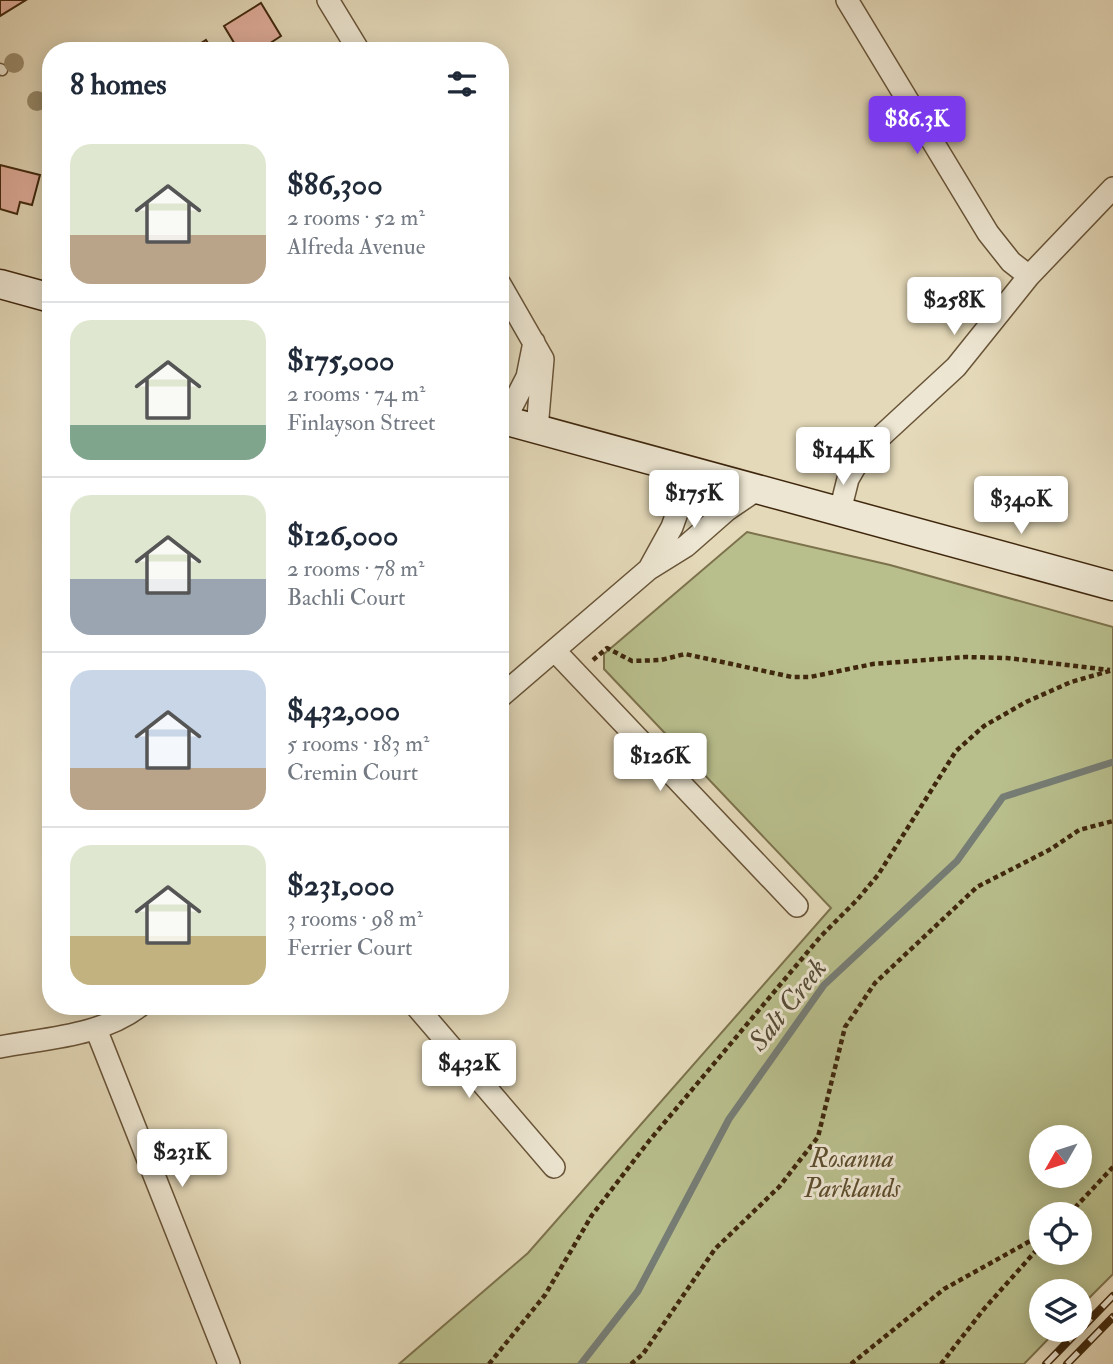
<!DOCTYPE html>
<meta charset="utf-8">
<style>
:root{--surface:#fff;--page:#f6f6f7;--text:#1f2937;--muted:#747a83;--line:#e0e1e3;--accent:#7c3aed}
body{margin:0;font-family:"IM FELL Double Pica",serif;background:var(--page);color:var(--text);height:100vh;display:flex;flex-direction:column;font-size:26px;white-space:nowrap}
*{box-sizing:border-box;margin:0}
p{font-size:23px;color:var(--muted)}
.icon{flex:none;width:38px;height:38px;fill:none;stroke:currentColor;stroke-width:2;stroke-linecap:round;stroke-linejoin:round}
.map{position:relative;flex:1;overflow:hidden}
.side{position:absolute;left:42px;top:42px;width:467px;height:973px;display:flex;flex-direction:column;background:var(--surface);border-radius:28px;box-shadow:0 4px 18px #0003}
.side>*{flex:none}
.needle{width:46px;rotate:231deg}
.controls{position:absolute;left:1029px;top:1125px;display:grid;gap:14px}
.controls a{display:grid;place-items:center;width:63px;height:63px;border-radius:50%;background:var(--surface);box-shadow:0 4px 18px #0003;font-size:35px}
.price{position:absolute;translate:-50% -60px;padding:0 16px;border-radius:7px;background:#fff;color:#222;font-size:23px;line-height:46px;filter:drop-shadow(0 2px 4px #0008)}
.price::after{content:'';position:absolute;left:50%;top:42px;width:21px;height:16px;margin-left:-10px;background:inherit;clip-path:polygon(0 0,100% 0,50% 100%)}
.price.selected{background:var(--accent);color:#fff}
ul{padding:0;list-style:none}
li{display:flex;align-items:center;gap:21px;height:175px;padding:0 28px}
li+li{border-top:2px solid var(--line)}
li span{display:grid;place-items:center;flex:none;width:196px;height:140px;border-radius:21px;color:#555}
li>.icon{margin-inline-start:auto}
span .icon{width:84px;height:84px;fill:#fffc;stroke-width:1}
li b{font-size:30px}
h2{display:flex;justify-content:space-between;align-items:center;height:84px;padding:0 28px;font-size:30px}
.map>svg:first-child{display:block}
</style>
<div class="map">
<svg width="1113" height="1364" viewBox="0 0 1113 1364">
<rect width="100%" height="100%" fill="#e4d9b9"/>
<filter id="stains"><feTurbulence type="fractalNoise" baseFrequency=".00286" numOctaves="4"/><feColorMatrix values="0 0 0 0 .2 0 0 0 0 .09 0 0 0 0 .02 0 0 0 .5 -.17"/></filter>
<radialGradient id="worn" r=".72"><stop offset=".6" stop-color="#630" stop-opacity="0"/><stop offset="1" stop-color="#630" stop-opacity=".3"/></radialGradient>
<path fill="#b8be8c" stroke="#7c724c" stroke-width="2" fill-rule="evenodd" d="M747,532L890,565L1113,627V1274L1080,1307V1292H1041V1330H1057L1024,1364H399L528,1253L831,908L604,669V654ZM1041,1138H1080V1176H1041ZM1041,1214H1080V1253H1041Z"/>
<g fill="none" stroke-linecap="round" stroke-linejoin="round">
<path stroke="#767d75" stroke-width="7" d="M581,1364L638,1291L729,1119L824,985L957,861L1003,797L1113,762"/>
</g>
<path fill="#e1ae9c" stroke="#3f270d" stroke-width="2" d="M0,0H26L0,16Z
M261,3L281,36L258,51H239L224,26Z
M206,40L213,51H189Z
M0,165L40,175L32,205L20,202L17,214L0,209Z"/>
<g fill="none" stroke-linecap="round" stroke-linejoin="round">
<g stroke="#685438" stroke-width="13">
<path id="lane" d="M0,69L2,70"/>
</g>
<g stroke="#685438" stroke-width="24">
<path id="street" d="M328,0L359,51
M847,0L988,233L1011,262L1029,276
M500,284L543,359L537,429
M505,420L527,377L534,342
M840,511L848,479L863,453L956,367L1029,276L1113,188
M650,567L672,527L692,471
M555,651L797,906
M500,697L649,569L686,546L727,510L758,489
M416,1006L554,1167
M96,1029L229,1364
M0,1047C47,1038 101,1036 140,1006"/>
</g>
<g stroke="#3f270d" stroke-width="31">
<path id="secondary" d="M0,284L51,298
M500,419L1113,586"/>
</g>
<path stroke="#3f270d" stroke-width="4.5" stroke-dasharray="5 3.5" stroke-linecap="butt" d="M593,660L607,648L632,661L661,660L685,654L792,677H810L873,664L965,657L1007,658L1110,670
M1069,1214L1113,1167
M489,1364L545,1295L592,1215L649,1141L821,936L857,900L878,875L956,751L984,726L1026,702L1071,682L1113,670
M631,1364L643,1354L715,1249L779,1187L818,1137L845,1027L875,983L977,887L1051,849L1079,830L1113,821
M851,1364L944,1289L1041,1235
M941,1364L984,1309L1041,1245"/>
<use href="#lane" stroke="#ede6d2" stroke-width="10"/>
<use href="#street" stroke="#ede6d2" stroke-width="21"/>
<use href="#secondary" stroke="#ede6d2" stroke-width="28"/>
<g stroke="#3f270d" stroke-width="8">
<path id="rail" d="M1080,1330L1113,1296
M1046,1364L1079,1330
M1067,1364L1113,1317"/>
</g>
<use href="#rail" stroke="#ede6d2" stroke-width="5" stroke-dasharray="16" stroke-linecap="butt"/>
</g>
<g fill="#9a8c6c">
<circle cx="14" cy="63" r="10"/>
<circle cx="37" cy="101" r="10"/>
</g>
<g text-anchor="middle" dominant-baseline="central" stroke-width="6" stroke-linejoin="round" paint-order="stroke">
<g font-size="26" font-style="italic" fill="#5d4d2d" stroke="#ede6d2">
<text x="852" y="1159">Rosanna<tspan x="852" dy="30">Parklands</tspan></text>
</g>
<g font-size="28" font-style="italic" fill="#564b38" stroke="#ede6d2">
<text transform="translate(788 1005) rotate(-52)">Salt Creek</text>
</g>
</g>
<rect width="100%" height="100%" filter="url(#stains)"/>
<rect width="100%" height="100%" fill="url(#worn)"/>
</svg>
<div class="controls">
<a><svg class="needle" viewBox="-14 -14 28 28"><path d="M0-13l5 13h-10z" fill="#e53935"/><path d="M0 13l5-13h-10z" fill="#747a83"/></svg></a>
<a><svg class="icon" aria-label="locate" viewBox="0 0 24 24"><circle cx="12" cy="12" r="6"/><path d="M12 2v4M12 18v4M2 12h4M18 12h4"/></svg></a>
<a><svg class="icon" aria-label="layers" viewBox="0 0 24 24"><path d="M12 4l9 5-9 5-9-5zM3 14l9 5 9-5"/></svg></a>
</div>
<b class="price selected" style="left:917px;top:156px">$86.3K</b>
<b class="price" style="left:954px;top:337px">$258K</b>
<b class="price" style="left:843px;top:487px">$144K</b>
<b class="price" style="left:694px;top:530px">$175K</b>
<b class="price" style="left:1021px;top:536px">$340K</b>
<b class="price" style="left:660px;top:793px">$126K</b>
<b class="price" style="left:469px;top:1100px">$432K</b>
<b class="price" style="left:182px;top:1189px">$231K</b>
<section class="side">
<h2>8 homes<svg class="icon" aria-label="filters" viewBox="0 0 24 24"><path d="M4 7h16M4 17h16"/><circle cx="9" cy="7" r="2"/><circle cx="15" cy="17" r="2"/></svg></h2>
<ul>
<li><span style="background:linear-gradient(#dfe7d0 65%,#b9a48a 0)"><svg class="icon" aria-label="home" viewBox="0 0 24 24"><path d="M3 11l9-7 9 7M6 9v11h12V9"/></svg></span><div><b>$86,300</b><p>2 rooms · 52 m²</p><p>Alfreda Avenue</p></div></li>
<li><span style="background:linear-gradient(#dfe7d0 75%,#7fa58c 0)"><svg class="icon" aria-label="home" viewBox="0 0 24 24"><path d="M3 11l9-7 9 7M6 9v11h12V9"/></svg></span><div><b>$175,000</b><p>2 rooms · 74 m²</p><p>Finlayson Street</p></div></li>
<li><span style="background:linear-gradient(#dfe7d0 60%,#9aa5b1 0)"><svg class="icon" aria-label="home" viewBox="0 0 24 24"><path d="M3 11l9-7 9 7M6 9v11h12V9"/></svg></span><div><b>$126,000</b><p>2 rooms · 78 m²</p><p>Bachli Court</p></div></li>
<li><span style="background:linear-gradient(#c9d6e8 70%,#b9a48a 0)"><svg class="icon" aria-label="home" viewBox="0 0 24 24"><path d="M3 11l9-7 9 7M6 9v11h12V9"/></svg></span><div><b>$432,000</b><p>5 rooms · 183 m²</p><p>Cremin Court</p></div></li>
<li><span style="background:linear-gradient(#dfe7d0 65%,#c2b280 0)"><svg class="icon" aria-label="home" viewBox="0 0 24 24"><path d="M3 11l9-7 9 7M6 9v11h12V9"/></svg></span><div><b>$231,000</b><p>3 rooms · 98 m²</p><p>Ferrier Court</p></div></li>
</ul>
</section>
</div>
